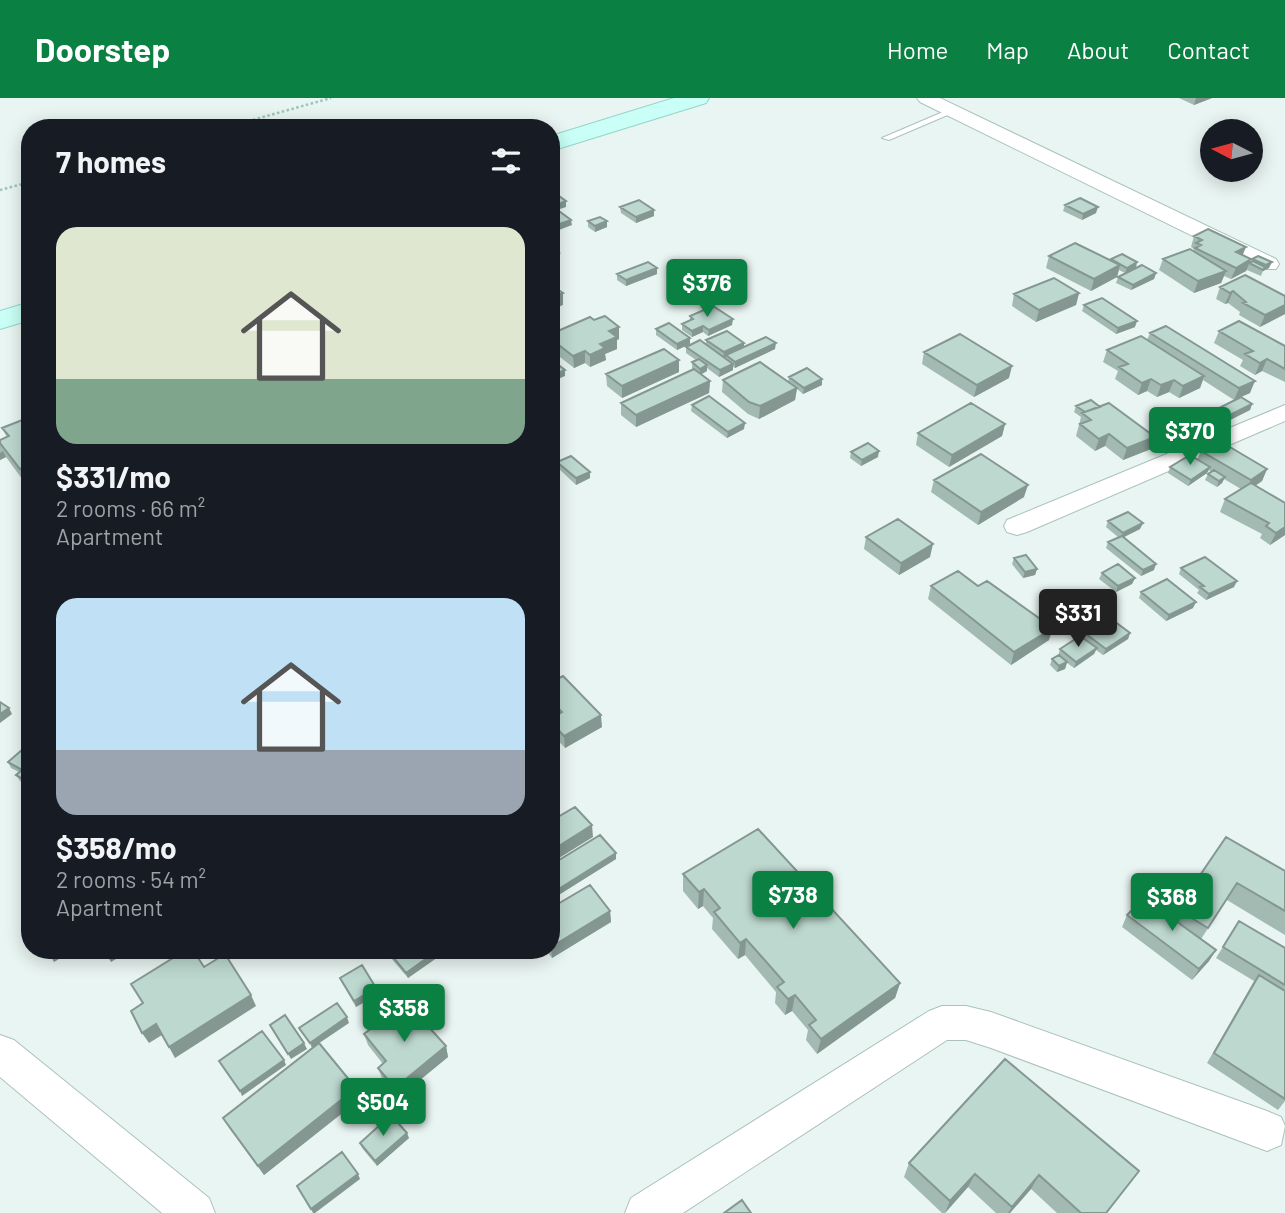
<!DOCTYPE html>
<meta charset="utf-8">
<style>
:root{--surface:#171b24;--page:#242831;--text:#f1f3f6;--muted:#9ea1a6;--accent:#0b8043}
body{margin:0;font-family:Barlow,sans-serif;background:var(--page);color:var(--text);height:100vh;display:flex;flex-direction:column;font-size:26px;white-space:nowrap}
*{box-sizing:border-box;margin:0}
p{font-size:23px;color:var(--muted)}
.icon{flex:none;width:38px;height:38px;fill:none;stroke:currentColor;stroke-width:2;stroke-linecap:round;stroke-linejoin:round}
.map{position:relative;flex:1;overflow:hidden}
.panel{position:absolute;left:21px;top:21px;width:539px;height:840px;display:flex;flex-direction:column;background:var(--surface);border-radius:28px;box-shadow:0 4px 18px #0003}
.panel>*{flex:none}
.needle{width:46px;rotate:276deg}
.fabs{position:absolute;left:1200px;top:21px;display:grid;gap:14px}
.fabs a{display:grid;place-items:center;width:63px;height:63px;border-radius:50%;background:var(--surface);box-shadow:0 4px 18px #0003;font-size:35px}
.price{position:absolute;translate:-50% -60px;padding:0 16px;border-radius:7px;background:var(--accent);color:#fff;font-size:23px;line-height:46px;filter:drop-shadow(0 2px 4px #0008)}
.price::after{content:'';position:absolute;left:50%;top:42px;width:21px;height:16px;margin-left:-10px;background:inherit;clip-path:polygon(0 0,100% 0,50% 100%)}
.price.current{background:#222;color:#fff}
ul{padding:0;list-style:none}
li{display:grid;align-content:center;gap:14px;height:371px;padding:0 35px}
li span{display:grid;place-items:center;height:217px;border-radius:21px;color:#555}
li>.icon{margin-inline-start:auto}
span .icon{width:126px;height:126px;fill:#fffc;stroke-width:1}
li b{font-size:30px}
h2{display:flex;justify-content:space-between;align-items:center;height:84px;padding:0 35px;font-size:30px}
header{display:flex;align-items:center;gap:42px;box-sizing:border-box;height:98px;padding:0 35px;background:var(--accent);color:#fff}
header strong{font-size:33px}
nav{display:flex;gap:38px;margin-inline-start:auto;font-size:24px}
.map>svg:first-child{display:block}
</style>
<header>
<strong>Doorstep</strong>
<nav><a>Home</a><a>Map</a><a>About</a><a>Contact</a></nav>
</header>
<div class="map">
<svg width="1285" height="1115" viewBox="0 0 1285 1115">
<rect width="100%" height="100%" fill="#e9f5f2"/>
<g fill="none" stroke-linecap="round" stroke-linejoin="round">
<g stroke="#abc2bb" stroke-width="2">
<path id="lane" d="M950,11L957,13L889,42L882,40Z"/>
</g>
<g stroke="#abc2bb" stroke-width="2">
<path id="street" d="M917,0H940L1276,161L1279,166L1276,171H1260L920,4Z
M1285,307V323L1027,434L1017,437L1007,434L1004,428L1007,422Z
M942,908H966L991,914L1267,1013L1281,1019L1285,1028L1281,1047L1267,1053L991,950L966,942H947L683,1115H625L631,1100L929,913Z
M0,937L14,942L209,1100L215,1115H162L0,979Z"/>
</g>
<g stroke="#94d5c8" stroke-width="2">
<path id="secondary" d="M674,0H709L706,5L551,53V38Z
M30,204V222L0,231V213Z"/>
</g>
<path stroke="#9bc5b9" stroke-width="2.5" stroke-dasharray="2.5 2.5" stroke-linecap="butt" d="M224,30L331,0
M0,92L30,84"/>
<use href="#lane" fill="#fff" fill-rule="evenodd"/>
<use href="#street" fill="#fff" fill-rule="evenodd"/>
<use href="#secondary" fill="#c9fff6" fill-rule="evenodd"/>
</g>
<path fill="#a3bab2" d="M1179,0H1212L1194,7Z
M1065,107L1096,115L1082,122L1063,113Z
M620,109L654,112V118L636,125L621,115Z
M588,123L607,129L595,134L588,129Z
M1194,138L1251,161L1250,165L1252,161L1258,158L1269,170L1263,173L1261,178L1247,172L1246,173L1231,181L1224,178L1221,185L1194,195L1159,172L1163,161L1193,153L1194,151L1191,149Z
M1049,158L1111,163V161L1136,170L1156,175L1154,181L1131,192L1116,185L1118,179L1125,175L1119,172L1117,179L1091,193L1046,170Z
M657,170V176L626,188L617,182V176Z
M1220,189L1285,198V216L1260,229L1239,217L1240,214L1228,205L1225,206L1216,201Z
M1079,195L1076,207L1036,224L1012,208L1014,196Z
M1084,207L1135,229L1116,236L1082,213Z
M690,218L732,227L708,238L703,234L692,239L682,232V226L690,222Z
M594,222L619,229V241L617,242V251L605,256L606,262L590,269L585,265L574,270L551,252V236Z
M656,231L690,240V246L677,252L656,237Z
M1219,233L1285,248V284L1262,273L1255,277L1240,268L1243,262L1214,245Z
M1150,235L1250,295L1241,299L1252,306L1250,312L1222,326L1210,319L1213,313L1234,302L1203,282L1200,290L1179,300L1169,294L1157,299L1147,293L1138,297L1115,281L1118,273L1103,264L1107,252L1147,242Z
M706,242L744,249L775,251L735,270L733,269V272L719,279L707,270V273L701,276L710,283L709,295L636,329L621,317V305L693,272L692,270V264L696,262L686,255V249L706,247Z
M924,254L1009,280L974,299L922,266Z
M679,262V274L622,300L607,288L606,276Z
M789,279L822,287L803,296L797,291L795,302L759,321L748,316L722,294L723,282L788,284Z
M692,307L744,331L727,340L691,313Z
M1076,308L1151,351L1123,362L1105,348L1095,353L1076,338L1081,319L1074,314Z
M30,319V388L28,389L6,359L0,362V342L7,339L2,330Z
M1005,326L1002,338L949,369L916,347L918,335Z
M1201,353L1267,371L1262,383L1255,388L1285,405V437L1270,447L1260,440L1262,436L1220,414L1225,401L1241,391L1224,381L1222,385L1217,389L1205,382L1208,376L1211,374L1209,372L1207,375L1188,388L1168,375L1170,369L1197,362Z
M851,354L878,359L861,368L850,360Z
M557,364L590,380L576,387L558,370Z
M934,382L1024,399L978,427L931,394Z
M1108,423L1140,431L1124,439L1154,472L1141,478L1106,450L1108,444L1118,439L1106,429Z
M866,439L930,459L899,477L864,451Z
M1014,460L1037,471L1035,477L1023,480L1012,466Z
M1181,470L1234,489L1206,502L1197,495L1199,492L1179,476Z
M1102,475L1135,480L1132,486L1116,494L1099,481Z
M931,488L1049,542L1011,567L928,501Z
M1141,494L1193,510L1166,523L1139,500Z
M1082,533L1130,535L1128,541L1103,557L1096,552L1094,556L1074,570L1067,565L1065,571L1057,574L1050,567L1052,561L1058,558L1060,551L1080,538Z
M551,584L602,629L565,650L551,635V621L555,618L551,614Z
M30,645V689L20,683L16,677L19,674L11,670L8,664Z
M1226,739L1285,773V837L1227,802L1201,841L1216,852L1209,863L1192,882L1122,829L1127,817L1172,820Z
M616,755V761L557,798L551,791V767Z
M683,776L900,885L895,900L817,956L806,942L808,932L792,913L785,917L775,905L776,894L745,857L738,861L712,831L713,820L703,808L698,811L683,793Z
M610,813L611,824L552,860L546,852H551Z
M1239,823L1285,850V1003L1278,1012L1207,965L1254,883L1216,860Z
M448,852L408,880L390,859L388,853Z
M340,880L378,896L356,909L342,885Z
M364,936L446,948L448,959L398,1000L382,980L378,970L383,966L368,947Z
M356,990L360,1001L264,1077L229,1030L223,1020Z
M409,1040L377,1068L362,1050L360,1045Z
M909,1065L1139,1073L1107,1115H1057L1031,1091L1010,1115H996L968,1089L945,1115H942L904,1079Z"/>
<path fill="#849791" d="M1196,0H1212L1194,7Z
M566,103V109L551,114V109Z
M1098,109L1096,115L1082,122L1083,116Z
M654,112V118L636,125V119Z
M571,122L572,127L551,135V129Z
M607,123V129L595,134V128Z
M1246,149L1241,161L1236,154Z
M559,155V160L551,164V158Z
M1251,161L1246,173L1231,181L1236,170Z
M1137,164L1136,170L1125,175L1127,170Z
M1272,164L1269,170L1263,173L1266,167Z
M1120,167L1117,179L1091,193L1094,181Z
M657,170V176L626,188V182Z
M1226,173L1221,185L1194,195L1198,183Z
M1156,175L1154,181L1131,192L1133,187Z
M1233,193L1228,205L1225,206L1230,195Z
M563,195V207L551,212V200Z
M1079,195L1076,207L1036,224L1039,212Z
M1285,207V216L1260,229L1265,217Z
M733,221L732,227L708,238L709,232Z
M1137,223L1135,229L1116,236L1118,230Z
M703,228V234L692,239V233Z
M619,229V241L617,242V251L605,256L606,262L590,269V257L600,246L609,233Z
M690,240V246L677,252V246Z
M744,245V251L726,257V259L723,260L724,254Z
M776,245L775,251L735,270V264Z
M585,253V265L574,270L573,258Z
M1267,261L1262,273L1255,277L1260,265Z
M679,262V274L622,300V288Z
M733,266V272L719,279L720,272Z
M707,267V273L700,277V271Z
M1012,268L1009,280L974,299L977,287Z
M565,272V278L551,284V278Z
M1204,278L1200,290L1179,300L1183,288Z
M822,281V287L803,296L804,290Z
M1151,281L1147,293L1138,297L1142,285Z
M1174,282L1169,294L1157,299L1161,287Z
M710,283L709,295L636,329V317Z
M1255,283L1250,295L1234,302L1239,290Z
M797,290L795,302L759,321L760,308Z
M1252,306L1250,312L1222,326L1224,320Z
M745,325L744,331L727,340L728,334Z
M1005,326L1002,338L949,369L952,357Z
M1109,336L1105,348L1095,353L1099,341Z
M1155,339L1151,351L1123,362L1127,350Z
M3,353L6,359L0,362V355Z
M879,353L878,359L861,368L862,362Z
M30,367V388L28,389L20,371Z
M1210,369L1207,375L1188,388L1191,382Z
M1267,371L1262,383L1246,394L1251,382Z
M590,374V380L576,387V380Z
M1225,379L1222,385L1217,389L1219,383Z
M1028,387L1024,399L978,427L981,414Z
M1143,425L1140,431L1120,441L1123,435Z
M1285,429V437L1270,447L1276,435Z
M933,446L930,459L899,477L901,465Z
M1156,466L1154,472L1141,478L1143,472Z
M1037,471L1035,477L1023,480L1025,474Z
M1135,480L1132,486L1116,494L1118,488Z
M1237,483L1234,489L1206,502L1209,496Z
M1196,504L1193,510L1166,523L1169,517Z
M1053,530L1049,542L1011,567L1014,554Z
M1130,535L1128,541L1103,557L1106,551Z
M1097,550L1094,556L1074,570L1076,564Z
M1067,564L1065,571L1057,574L1059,568Z
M9,610L12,616L0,625V616Z
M601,617L602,629L565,650L564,638Z
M592,727L593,739L551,765V753Z
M616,755V761L557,798V792Z
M704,791L703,808L698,811L699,794Z
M610,813L611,824L552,860L551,849Z
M746,841L745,857L738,861L740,845Z
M47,852H74L54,864Z
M85,852H97L89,857Z
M104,852H131L111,864Z
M438,852H448L408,880L406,875Z
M1216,852L1209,863L1192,882L1199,871Z
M900,885L895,900L817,956L821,941Z
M376,890L378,896L356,909L354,903Z
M251,897L256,908L175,960L169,949Z
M795,897L792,913L785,917L788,901Z
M347,919L349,925L312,950L310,945Z
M156,926L162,937L149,945L142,935Z
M304,945L307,951L291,961L288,956Z
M446,948L448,959L398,1000L395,990Z
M284,962L286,967L242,998L240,993Z
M356,990L360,1001L264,1077L258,1068Z
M407,1035L409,1040L377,1068L375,1063Z
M358,1076L360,1081L315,1115H313L311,1111Z
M975,1076L968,1089L945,1115L950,1103Z
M1039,1077L1031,1091L1010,1115H1008L1012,1109Z"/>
<path fill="#bdd8cf" stroke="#849791" stroke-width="2" d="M559,98L566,103L551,109V101Z
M1080,100L1098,109L1083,116L1065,107Z
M639,102L654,112L636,119L620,109Z
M559,113L571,122L551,129V116Z
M600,119L607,123L595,128L588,123Z
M1208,131L1246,149L1236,154L1251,161L1236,170L1195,150L1201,147L1196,145L1202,142L1194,138Z
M1075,145L1120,167L1094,181L1049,158Z
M551,149L559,155L551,158Z
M1190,151L1226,173L1198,183L1163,161Z
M1122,156L1137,164L1127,170L1111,161Z
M1258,158L1272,164L1266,167L1252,161Z
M1253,163L1265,169L1263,172L1249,165Z
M648,164L657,170L626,182L617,176Z
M1142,167L1156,175L1133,187L1118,179Z
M1245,177L1285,198V207L1265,217L1243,205L1246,204L1233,193L1230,195L1220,189Z
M1054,180L1079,195L1039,212L1014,196Z
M551,187L563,195L551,200Z
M1102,200L1137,223L1118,230L1084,207Z
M713,208L733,221L709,232L703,228L692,233L682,226L693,221L690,218Z
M605,218L619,229L609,233L617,239L600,246L605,250L590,257L585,253L573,258L551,241V236L590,219L594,222Z
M1239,223L1285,248V271L1267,261L1260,265L1245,256L1253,253L1219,233Z
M669,225L690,240L677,246L656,231Z
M1166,228L1255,283L1239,290L1150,235Z
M727,233L744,245L724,254L706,242Z
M960,236L1012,268L977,287L924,254Z
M1141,238L1204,278L1183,288L1174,282L1161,287L1151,281L1142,285L1119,269L1128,266L1107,252Z
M766,239L776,245L735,264L726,257Z
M700,242L733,266L720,272L686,249Z
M664,251L679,262L622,288L606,276Z
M699,261L707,267L700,271L692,264Z
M551,262H552L565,272L551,278Z
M760,264L797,290L760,308L749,304L723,282Z
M807,270L822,281L804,290L789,279Z
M694,271L710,283L636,317L621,305Z
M709,298L745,325L728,334L692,307Z
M1241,299L1252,306L1224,320L1213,313Z
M1091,302L1100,309L1085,314L1076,308Z
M971,305L1005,326L952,357L918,335Z
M1109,305L1155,339L1127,350L1109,336L1099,341L1080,326L1091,322L1082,315Z
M30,319V367L20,371L0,345V342L9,338L2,330Z
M1218,342L1267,371L1251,382L1201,353Z
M868,345L879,353L862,362L851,354Z
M981,356L1028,387L981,414L934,382Z
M1190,357L1210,369L1191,382L1170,369Z
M571,358L590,374L576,380L557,364Z
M1214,372L1225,379L1219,383L1208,376Z
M1251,385L1285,405V429L1276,435L1266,428L1269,425L1225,401Z
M1128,414L1143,425L1123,435L1108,423Z
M898,421L933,446L901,465L866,439Z
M1122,438L1156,466L1143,472L1108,444Z
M1026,457L1037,471L1025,474L1014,460Z
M1205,459L1237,483L1209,496L1200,489L1204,488L1181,470Z
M1118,466L1135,480L1118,488L1102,475Z
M958,473L978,488L987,483L1053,530L1014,554L931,488Z
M1167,481L1196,504L1169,517L1141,494Z
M1106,517L1130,535L1106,551L1082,533Z
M1080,538L1097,550L1076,564L1060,551Z
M1059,557L1067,564L1059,568L1052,561Z
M563,578L601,617L564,638L551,624V621L562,614L551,603V584Z
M0,604L9,610L0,616Z
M30,645V685L16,677L22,672L8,664Z
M575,709L592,727L551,753V723Z
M758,731L900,885L821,941L809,927L816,922L795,897L788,901L777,889L784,884L746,841L740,845L714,814L720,810L704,791L699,794L683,776Z
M600,737L616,755L557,792L551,785V767Z
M1226,739L1285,773V813L1237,785L1208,830L1177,811Z
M590,787L610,813L551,849V810Z
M1144,800L1216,852L1199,871L1127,817Z
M1239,823L1285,850V887L1223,849Z
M186,852H193L204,869L225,856L251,897L169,949L156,926L142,935L131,913L143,905L131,886Z
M390,852H438L406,875L388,853Z
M362,867L376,890L354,903L340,880Z
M1259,877L1285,893V1001L1214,955Z
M406,904L446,948L395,990L378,970L386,963L364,936Z
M337,905L347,919L310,945L299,930Z
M285,917L304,945L288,956L270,927Z
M262,933L284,962L240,993L219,963Z
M319,945L356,990L258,1068L223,1020Z
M1005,961L1139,1073L1106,1115H1081L1039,1077L1012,1109L975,1076L950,1103L909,1065Z
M391,1017L407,1035L375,1063L360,1045Z
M342,1054L358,1076L311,1111L297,1088Z
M742,1102L751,1115H724Z"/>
</svg>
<div class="fabs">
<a><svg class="needle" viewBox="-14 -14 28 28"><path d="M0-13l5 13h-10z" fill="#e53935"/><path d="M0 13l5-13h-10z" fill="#9ea1a6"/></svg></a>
</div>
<b class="price" style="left:707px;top:221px">$376</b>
<b class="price" style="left:1190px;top:369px">$370</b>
<b class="price current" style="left:1078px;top:551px">$331</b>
<b class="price" style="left:793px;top:833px">$738</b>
<b class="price" style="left:1172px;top:835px">$368</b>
<b class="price" style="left:404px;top:946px">$358</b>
<b class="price" style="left:383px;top:1040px">$504</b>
<section class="panel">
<h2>7 homes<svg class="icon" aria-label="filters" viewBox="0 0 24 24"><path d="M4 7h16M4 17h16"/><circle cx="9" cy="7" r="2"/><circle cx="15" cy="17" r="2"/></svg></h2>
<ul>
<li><span style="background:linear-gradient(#dfe7d0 70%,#7fa58c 0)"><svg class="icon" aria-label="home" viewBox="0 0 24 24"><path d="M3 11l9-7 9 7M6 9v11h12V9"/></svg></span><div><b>$331/mo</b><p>2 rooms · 66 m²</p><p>Apartment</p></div></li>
<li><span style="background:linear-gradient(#bfe0f5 70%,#9aa5b1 0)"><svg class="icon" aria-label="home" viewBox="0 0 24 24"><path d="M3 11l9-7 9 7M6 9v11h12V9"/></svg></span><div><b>$358/mo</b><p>2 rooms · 54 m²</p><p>Apartment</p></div></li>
</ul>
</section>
</div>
